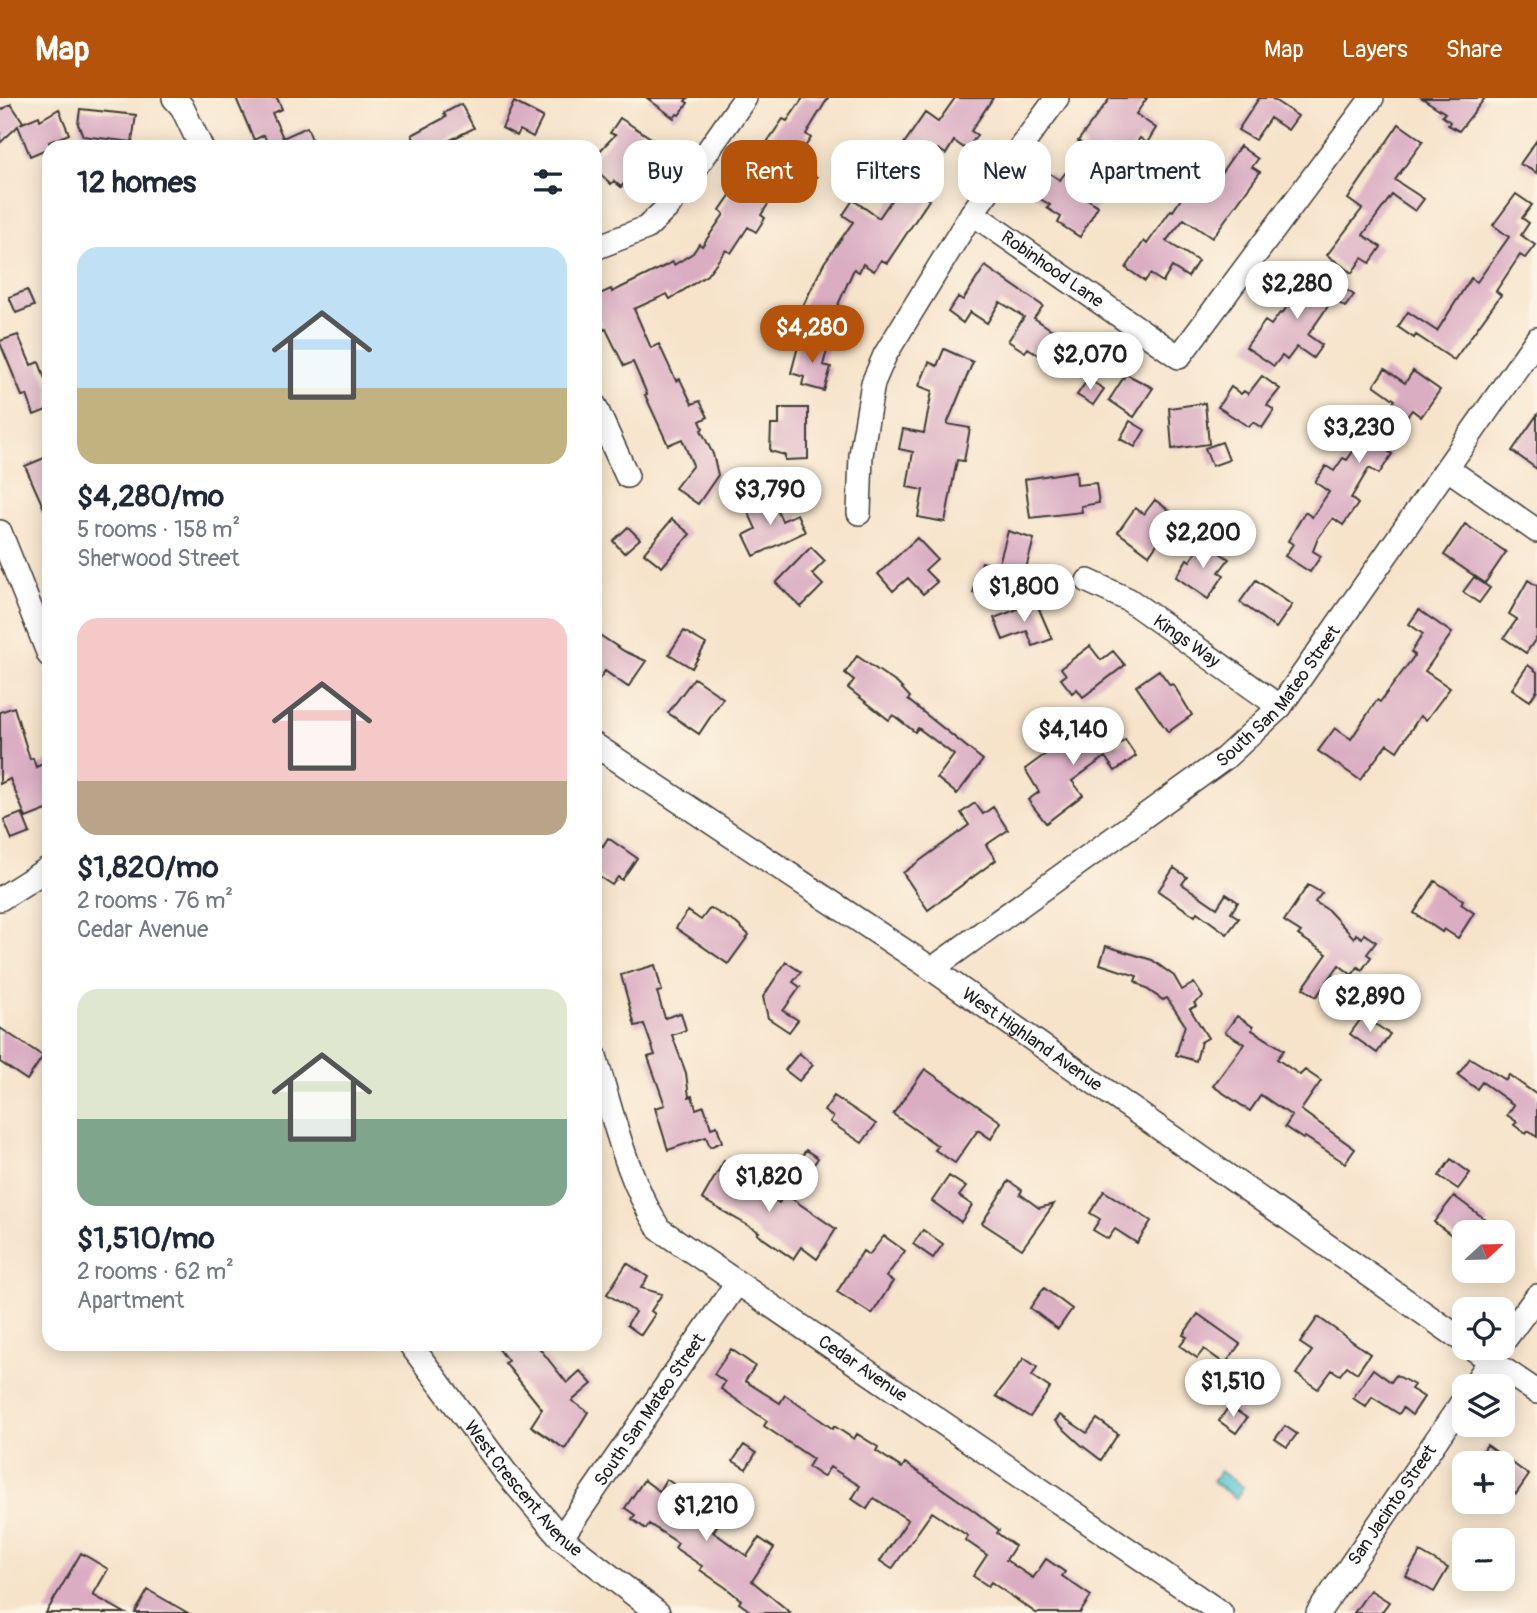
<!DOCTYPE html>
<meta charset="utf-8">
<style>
:root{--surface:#fff;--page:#f2f2f3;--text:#1f2937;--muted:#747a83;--accent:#b45309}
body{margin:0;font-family:Pangolin,sans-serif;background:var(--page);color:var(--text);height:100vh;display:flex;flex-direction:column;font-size:26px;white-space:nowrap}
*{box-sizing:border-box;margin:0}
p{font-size:23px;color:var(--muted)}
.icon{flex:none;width:38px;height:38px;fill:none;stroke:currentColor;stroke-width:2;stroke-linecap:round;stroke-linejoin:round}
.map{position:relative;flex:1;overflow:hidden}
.details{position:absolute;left:42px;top:42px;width:560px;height:1211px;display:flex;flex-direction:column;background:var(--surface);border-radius:21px;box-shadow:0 4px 18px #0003}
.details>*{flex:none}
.guide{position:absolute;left:623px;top:42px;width:665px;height:63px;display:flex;gap:14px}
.needle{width:46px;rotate:68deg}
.controls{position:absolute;left:1452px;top:1122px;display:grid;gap:14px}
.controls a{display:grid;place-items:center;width:63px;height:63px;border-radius:14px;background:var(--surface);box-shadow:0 4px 18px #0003;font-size:35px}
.price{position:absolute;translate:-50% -60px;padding:0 16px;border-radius:24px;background:#fff;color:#222;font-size:23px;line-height:46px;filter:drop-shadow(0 2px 4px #0008)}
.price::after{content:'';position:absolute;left:50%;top:42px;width:21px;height:16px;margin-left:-10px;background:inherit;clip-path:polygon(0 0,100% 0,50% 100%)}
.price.active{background:var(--accent);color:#fff}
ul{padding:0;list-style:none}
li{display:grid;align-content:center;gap:14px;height:371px;padding:0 35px}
li span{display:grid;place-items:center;height:217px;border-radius:21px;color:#555}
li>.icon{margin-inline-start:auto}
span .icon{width:126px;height:126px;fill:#fffc;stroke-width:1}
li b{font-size:30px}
h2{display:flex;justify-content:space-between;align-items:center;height:84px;padding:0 35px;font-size:30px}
.tag{padding:0 24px;border-radius:21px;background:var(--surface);box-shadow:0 4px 18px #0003;font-size:24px;line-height:63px}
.tag.active{background:var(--accent);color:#fff}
header{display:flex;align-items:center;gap:42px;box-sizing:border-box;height:98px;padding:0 35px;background:var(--accent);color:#fff}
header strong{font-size:33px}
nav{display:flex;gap:38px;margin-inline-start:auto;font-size:24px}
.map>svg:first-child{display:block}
</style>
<header>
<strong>Map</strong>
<nav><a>Map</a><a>Layers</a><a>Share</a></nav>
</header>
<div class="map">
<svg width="1537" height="1515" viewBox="0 0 1537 1515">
<rect width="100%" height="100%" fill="#fcf5e5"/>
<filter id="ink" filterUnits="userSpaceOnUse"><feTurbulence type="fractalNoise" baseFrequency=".0143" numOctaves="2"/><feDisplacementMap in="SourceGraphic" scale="14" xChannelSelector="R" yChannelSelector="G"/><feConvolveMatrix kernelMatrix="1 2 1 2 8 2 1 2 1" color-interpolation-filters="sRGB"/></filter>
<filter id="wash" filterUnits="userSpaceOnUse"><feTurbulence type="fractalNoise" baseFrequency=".00686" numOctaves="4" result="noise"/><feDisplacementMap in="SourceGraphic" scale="28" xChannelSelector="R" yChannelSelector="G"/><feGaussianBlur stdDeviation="1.57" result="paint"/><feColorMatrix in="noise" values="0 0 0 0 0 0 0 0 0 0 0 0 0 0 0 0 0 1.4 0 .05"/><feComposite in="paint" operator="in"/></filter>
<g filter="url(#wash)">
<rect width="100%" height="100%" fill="#f6e3ca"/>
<path fill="#5dc8d8" stroke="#3c727a" stroke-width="2" d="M1220,1373L1243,1389L1236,1400L1213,1384Z"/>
<g id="blocks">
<path fill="#daadc3" d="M236,0H277L282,11L272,15L283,40L307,29L315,49H263L268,47L264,37L254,42Z
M647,0H688L685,3L688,5L679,17L677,16L674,20Z
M803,0H828L806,36L811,40L794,65L817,79L808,93L786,79L761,117L765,120L756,134L748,129L731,155L726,152L707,177L670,201L667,196L634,211L651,250L659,246L676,283L680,281L692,306L700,303L708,319L700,323L703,330L701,332L713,356L718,377L698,406L675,390L693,367L682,341L668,347L645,297L647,296L633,264L624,268L606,231L604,232L595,212V198L611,191L612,194L673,164L674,167L693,155L699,146L702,148L724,116L720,112L783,21L787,23Z
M955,0H993L971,33L977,37L967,52L954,43L946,56L938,51L929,64L903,47L925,15L938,24Z
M1110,0H1147L1136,16L1156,30L1147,45L1140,40L1119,69L1110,63L1106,69L1082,53L1086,48L1078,43Z
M1259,0H1271L1298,18L1288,32L1270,20L1255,42L1238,32Z
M1422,0H1485L1459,33L1448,27L1450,24L1442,18L1445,15Z
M514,4L543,19L533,39L520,32L517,38L502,30Z
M11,6L23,24L20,26L39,18L40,22L59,11L69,36L49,44L51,49L30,58L18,28L0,45V13Z
M461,6L474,30L437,49H418L412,37L446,19L444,15Z
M80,11L136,17L132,44L83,38L78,26Z
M620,20L654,42L642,56L646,59L621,89L614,83L611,86L595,71V58L615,37L610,35Z
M1399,26L1423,43L1395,82L1424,101L1415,113L1392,97L1363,137L1381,149L1370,165L1362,160L1352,175L1327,157L1362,111L1348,101Z
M1537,42V75L1520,66Z
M1240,48L1258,61L1252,69L1260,74L1212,140L1184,121L1166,143L1198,163L1188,179L1172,169L1163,184L1150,176L1145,183L1126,170L1144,143L1147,146L1171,112L1173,113L1194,81L1186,76L1197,59L1221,75Z
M889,56L904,67L894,82L879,70Z
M1049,75L1060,82L1065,75L1088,90L1083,98L1098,108L1080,139L1058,125L1061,119L1047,110L1050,107L1034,97Z
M903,85L929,102L887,165L881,162L874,173L863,166L859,174L854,171L837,209L853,217L846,232H840L801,212L824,165L853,124L843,117L853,102L879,120Z
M1516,96L1532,107L1522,120L1529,125L1521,137L1535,147L1525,160L1520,157L1496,193L1501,197L1454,262L1416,237L1414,240L1398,229L1408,214L1437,233L1471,180L1477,184L1509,139L1493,127Z
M985,168L1043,208L1034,220L1058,236L1042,259L1028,250L1025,254L1008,243L1024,219L1000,204L987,225L970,214L963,225L948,214L958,199L963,202Z
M1298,172L1332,196L1339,187L1354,197L1345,209L1333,201L1308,237L1322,247L1313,260L1297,249L1287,262L1282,258L1274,268L1246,249L1265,223L1271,227L1280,215L1282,216L1295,196L1286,190Z
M27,192L34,208L16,215L9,199Z
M1082,234L1109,253L1095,274L1067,254Z
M18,237L31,267L39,264L49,292V311L34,317L27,297L22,298L0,245V243Z
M800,241L828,249L823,267L831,269L824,293L802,287L804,279L791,275Z
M944,251L973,264L947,326L970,330L964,363L957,362L945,424L918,419L923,392L907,389L913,354L899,351L903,331L924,335L932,293L919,288L929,264L937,268Z
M1385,271L1405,285L1413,273L1440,292L1421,319L1412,312L1384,350L1392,356L1379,376L1369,370L1351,400L1358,406L1343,427L1333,420L1318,440L1313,453L1321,458L1310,474L1285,458L1293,446L1288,443L1305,414L1312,419L1329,394L1315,384L1326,368L1334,373L1343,360L1347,362L1363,339L1368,342L1395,302L1374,287Z
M1126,276L1153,290L1134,319L1109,302Z
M1262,278L1280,291L1267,307L1274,312L1262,330L1253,324L1249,329L1218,309L1231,289L1241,296L1244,293L1248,296Z
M1088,281L1104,291L1093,307L1077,297Z
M1205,305L1209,346L1172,351L1169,310Z
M779,310H808V361L785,362V357L770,353L771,327H779Z
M1537,317V371L1512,353Z
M1130,323L1145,332L1135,349L1120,341Z
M1222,344L1229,362L1212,368L1205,350Z
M49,358V422L25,368Z
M1076,373L1077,387L1096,385L1099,405L1081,408L1082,414L1030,420L1025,381Z
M771,398L782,423L797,416L805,434L754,458L744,437L756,431L746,409Z
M1155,402L1177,418L1149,457L1118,434L1135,410L1144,416Z
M672,421L690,436L662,469L644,455Z
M1465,426L1506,454L1485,485L1444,457Z
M628,429L640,441L624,455L613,443Z
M1008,433L1034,441L1016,507L973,495L982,464L998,469Z
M917,440L937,461L925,472L937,484L923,496L908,480L893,493L878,476Z
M1203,444L1229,461L1219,474L1224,477L1208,501L1176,479L1187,461L1190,463Z
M811,449L825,463L812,476L823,487L801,509L776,485Z
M1474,479L1490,490L1479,505L1463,494Z
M1256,482L1292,507L1276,530L1240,504Z
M1528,482L1537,488V539L1526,555L1504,540L1517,521L1509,516Z
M1036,504L1052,541L1033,548L1027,533L1003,542L994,520Z
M1419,512L1452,535L1425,573L1450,590L1426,622L1420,618L1397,653L1387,646L1360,682L1318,653L1335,630L1351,641L1377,602L1380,604L1415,557L1411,554L1423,536L1409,526Z
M684,533L706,546L692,570L669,556Z
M595,534L624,553L646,563L628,589L605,573L595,587Z
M1090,548L1101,562L1113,553L1125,567L1083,599L1077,591L1072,595L1061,581L1066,577L1061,570Z
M857,558L898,586L910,599L908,602L983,662L957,696L937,680L954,657L918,630L915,634L893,617L889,622L848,590L854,582L845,575Z
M1528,567L1537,574V592L1530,603L1512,591Z
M1159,572L1170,587L1173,586L1192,617L1168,634L1136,588Z
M694,580L723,600L699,636L668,615Z
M14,609L30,661L33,660L36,669L49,663V711L26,720L10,681L0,686V614Z
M1098,618L1119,647L1125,642L1136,658L1115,673L1105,659L1072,683L1083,697L1046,725L1028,702L1039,694L1025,671Z
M975,705L983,716L993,709L1008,732L986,747L996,762L928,812L903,775L969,727L961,715Z
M22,715L30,735L12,742L4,722Z
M608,740L637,760L622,782L618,779L612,787L595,776V743L603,748Z
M1174,770L1187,779L1182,786L1217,810L1226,796L1238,804L1231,815L1239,820L1227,836L1197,814L1195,818L1158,793Z
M1435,783L1463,802L1461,806L1474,815L1458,840L1444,831L1442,834L1414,815Z
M1308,787L1322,795L1315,804L1328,812L1354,840L1356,836L1362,840L1364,836L1376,844L1367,856L1371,859L1362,872L1358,869L1352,877L1339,867L1316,899L1303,890L1327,856L1298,837L1301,834L1284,823Z
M710,810L736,825L749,837L728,866L676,830L688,813L701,822Z
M1106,848L1152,862L1174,878L1182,892L1194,885L1203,899L1194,905L1196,908L1190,911L1208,940L1201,944L1196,963L1176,957L1185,927L1167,900L1163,902L1135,883L1137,878L1100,866Z
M786,864L801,874L793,884L800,889L783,913L798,922L789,934L768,920L763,899Z
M655,867L662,893L657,894L665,920L681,915L686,932L672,937L686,975L689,999L692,998L696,1011L704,1008L711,1030L717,1028L722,1044L710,1049L706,1039L668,1052L655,1010L665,1007L648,959L655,957L644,926L635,928L621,877Z
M1237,918L1253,929L1252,932L1284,952L1277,961L1300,977L1305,972L1321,983L1301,1012L1355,1051L1345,1065L1305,1039L1303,1041L1285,1029L1292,1018L1261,997L1250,1013L1213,988L1244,946L1225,934Z
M1363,918L1390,936L1377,955L1350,936Z
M0,930L43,958L27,982L0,964Z
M799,955L813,967L799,983L785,972Z
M1470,960L1506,982L1509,977L1537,997V1039L1528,1033L1526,1036L1514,1027L1517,1024L1507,1017L1514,1007L1482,984L1477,991L1458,977Z
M925,971L1001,1024L991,1041L978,1032L955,1065L935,1052L938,1048L893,1016Z
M834,998L876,1026L862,1045L830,1024L833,1019L824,1013Z
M806,1052L818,1060L809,1074L797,1066Z
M1451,1061L1470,1075L1458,1091L1439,1078Z
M724,1063L752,1081L749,1086L779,1105L785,1096L836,1131L817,1161L801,1149L793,1161L757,1136L759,1134L702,1101Z
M949,1078L966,1089L959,1098L972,1107L961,1124L932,1103Z
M1009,1083L1022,1092L1020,1096L1039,1110L1054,1106L1022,1151L982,1125Z
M1104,1093L1151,1123L1137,1145L1115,1131L1108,1141L1093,1132L1100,1121L1090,1115Z
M1454,1098L1489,1124L1482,1134H1465V1147L1434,1124Z
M923,1132L943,1146L933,1160L913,1146Z
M884,1138L905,1153L886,1179L893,1183L872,1216L837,1194L863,1153L869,1157Z
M627,1165L648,1179L641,1190L662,1196L651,1213L655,1216L641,1237L627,1227L635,1214L607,1196Z
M1044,1190L1072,1211L1058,1231L1030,1210Z
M1198,1216L1240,1246L1225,1266L1204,1251L1197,1260L1180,1248L1187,1239L1183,1237Z
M1318,1219L1370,1256L1357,1275L1347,1268L1340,1277L1332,1272L1318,1291L1296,1276L1312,1253L1300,1245Z
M495,1246H536L567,1285L580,1273L592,1286L572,1303L588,1314L565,1351L531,1328L542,1311L505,1265L508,1263Z
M731,1251L755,1268L745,1283L780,1305L785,1297L833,1331L834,1328L854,1341L857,1336L878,1349L876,1353L902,1370L905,1365L973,1412L999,1432L997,1435L1015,1448L1006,1462L1033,1480L1046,1461L1065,1474L1062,1478L1091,1498L1080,1515H1036L991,1484L988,1488L973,1478L987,1457L965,1442L968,1438L932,1414L892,1471L880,1463L908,1422L874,1400L867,1411L852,1401L860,1388L830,1369L823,1379L808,1369L813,1361L764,1328L767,1323L721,1291L725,1284L714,1276Z
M1024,1260L1037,1269L1032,1278L1050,1290L1030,1319L996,1298Z
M1373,1271L1391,1284L1396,1277L1414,1287L1411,1291L1424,1299L1412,1317L1403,1310L1399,1316L1372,1299L1366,1309L1353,1300Z
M1229,1308L1247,1320L1236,1335L1219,1323Z
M1060,1317L1087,1335L1097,1321L1118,1336L1101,1362L1080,1346L1055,1323Z
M1285,1328L1297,1336L1287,1349L1275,1341Z
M744,1347L756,1355L746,1371L733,1363Z
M1487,1347L1529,1377L1516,1396L1503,1388V1365H1475Z
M666,1381L681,1391L673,1402L696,1419L710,1398L729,1410L713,1434L747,1458L759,1440L774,1450L752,1483L791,1515H753L739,1505L741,1502L725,1489L700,1472L702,1468L675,1450L678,1445L649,1426L646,1431L632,1421L635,1417L625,1410L644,1382L659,1393Z
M1420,1454L1448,1470L1434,1494L1406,1478Z
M81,1455L108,1471L93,1497L125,1515H46Z
M148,1492L188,1515H135Z
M1370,1492L1389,1504L1381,1515H1354Z"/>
</g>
</g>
<g filter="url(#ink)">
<use href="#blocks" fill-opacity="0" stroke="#3d3a36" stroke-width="2"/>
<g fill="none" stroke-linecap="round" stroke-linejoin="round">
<g stroke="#3d3a36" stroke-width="26">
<g id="minor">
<path d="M174,0L182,9L201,49"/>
<path id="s1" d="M972,115L1179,259L1372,0"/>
<path d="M595,150L646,130L669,108L745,0"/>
<path d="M595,308L627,378"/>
<path d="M1448,371L1537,433"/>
<path d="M859,415L861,357L873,285L885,257L972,115L1057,0"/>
<path d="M0,434L49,557"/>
<path id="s2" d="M1088,483L1129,502L1280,609"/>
<path id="s3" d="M595,647L932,871L1465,1244"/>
<path d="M0,801L49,770"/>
<path id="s4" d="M932,871L1225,660L1280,609L1537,241"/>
<path id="s5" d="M595,958C613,1018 626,1078 659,1131L1221,1515"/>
<path d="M1503,1244L1537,1198"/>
<path id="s6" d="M410,1246L506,1375L561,1440L658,1515"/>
<path d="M1472,1250L1537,1294"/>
<path d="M1473,1288L1499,1250"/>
<path id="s7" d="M561,1440L737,1185"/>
<path id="s8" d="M1318,1515L1465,1300"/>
</g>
</g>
<use href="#minor" stroke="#fff" stroke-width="23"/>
</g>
</g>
<g text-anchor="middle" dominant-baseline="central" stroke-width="7" stroke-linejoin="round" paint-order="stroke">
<g font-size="18" fill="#1c1c1c" stroke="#fcf5e5">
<text stroke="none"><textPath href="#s1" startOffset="98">Robinhood Lane</textPath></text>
<text stroke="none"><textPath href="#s2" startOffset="116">Kings Way</textPath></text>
<text stroke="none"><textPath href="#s4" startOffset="443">South San Mateo Street</textPath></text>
<text stroke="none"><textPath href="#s3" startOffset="527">West Highland Avenue</textPath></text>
<text stroke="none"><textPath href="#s5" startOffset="432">Cedar Avenue</textPath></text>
<text stroke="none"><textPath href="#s7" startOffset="156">South San Mateo Street</textPath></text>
<text stroke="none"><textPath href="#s6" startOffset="184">West Crescent Avenue</textPath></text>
<text stroke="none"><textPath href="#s8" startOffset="131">San Jacinto Street</textPath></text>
</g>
</g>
</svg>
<div class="controls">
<a><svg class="needle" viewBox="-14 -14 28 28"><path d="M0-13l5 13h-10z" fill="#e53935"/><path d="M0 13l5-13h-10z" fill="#747a83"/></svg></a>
<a><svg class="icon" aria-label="locate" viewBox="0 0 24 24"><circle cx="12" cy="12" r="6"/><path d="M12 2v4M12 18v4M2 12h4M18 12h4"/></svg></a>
<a><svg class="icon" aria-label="layers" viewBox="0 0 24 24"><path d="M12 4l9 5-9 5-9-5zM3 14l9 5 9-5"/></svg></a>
<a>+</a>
<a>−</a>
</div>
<b class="price" style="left:1297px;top:223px">$2,280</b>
<b class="price active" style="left:812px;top:267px">$4,280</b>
<b class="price" style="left:1090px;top:294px">$2,070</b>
<b class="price" style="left:1359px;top:367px">$3,230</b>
<b class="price" style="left:770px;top:429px">$3,790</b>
<b class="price" style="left:1203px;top:472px">$2,200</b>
<b class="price" style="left:1024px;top:526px">$1,800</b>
<b class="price" style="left:1073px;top:669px">$4,140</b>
<b class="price" style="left:1370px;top:936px">$2,890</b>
<b class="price" style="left:769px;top:1116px">$1,820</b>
<b class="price" style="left:1233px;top:1321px">$1,510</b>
<b class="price" style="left:706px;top:1445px">$1,210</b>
<div class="guide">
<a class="tag">Buy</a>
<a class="tag active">Rent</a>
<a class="tag">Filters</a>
<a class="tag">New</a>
<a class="tag">Apartment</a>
</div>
<section class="details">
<h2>12 homes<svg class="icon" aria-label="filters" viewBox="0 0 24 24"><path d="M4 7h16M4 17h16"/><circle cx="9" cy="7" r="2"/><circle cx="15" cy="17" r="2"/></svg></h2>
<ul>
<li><span style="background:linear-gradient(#bfe0f5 65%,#c2b280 0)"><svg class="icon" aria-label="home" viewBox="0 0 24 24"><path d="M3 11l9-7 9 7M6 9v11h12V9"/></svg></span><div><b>$4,280/mo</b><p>5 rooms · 158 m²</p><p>Sherwood Street</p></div></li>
<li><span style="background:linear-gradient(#f6c9c9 75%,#b9a48a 0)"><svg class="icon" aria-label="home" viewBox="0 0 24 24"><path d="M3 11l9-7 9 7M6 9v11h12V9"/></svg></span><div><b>$1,820/mo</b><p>2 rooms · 76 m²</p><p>Cedar Avenue</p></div></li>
<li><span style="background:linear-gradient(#dfe7d0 60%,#7fa58c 0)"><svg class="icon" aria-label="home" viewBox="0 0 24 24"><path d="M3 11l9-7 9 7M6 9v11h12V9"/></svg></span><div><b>$1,510/mo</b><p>2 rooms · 62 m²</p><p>Apartment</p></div></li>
</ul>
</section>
</div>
